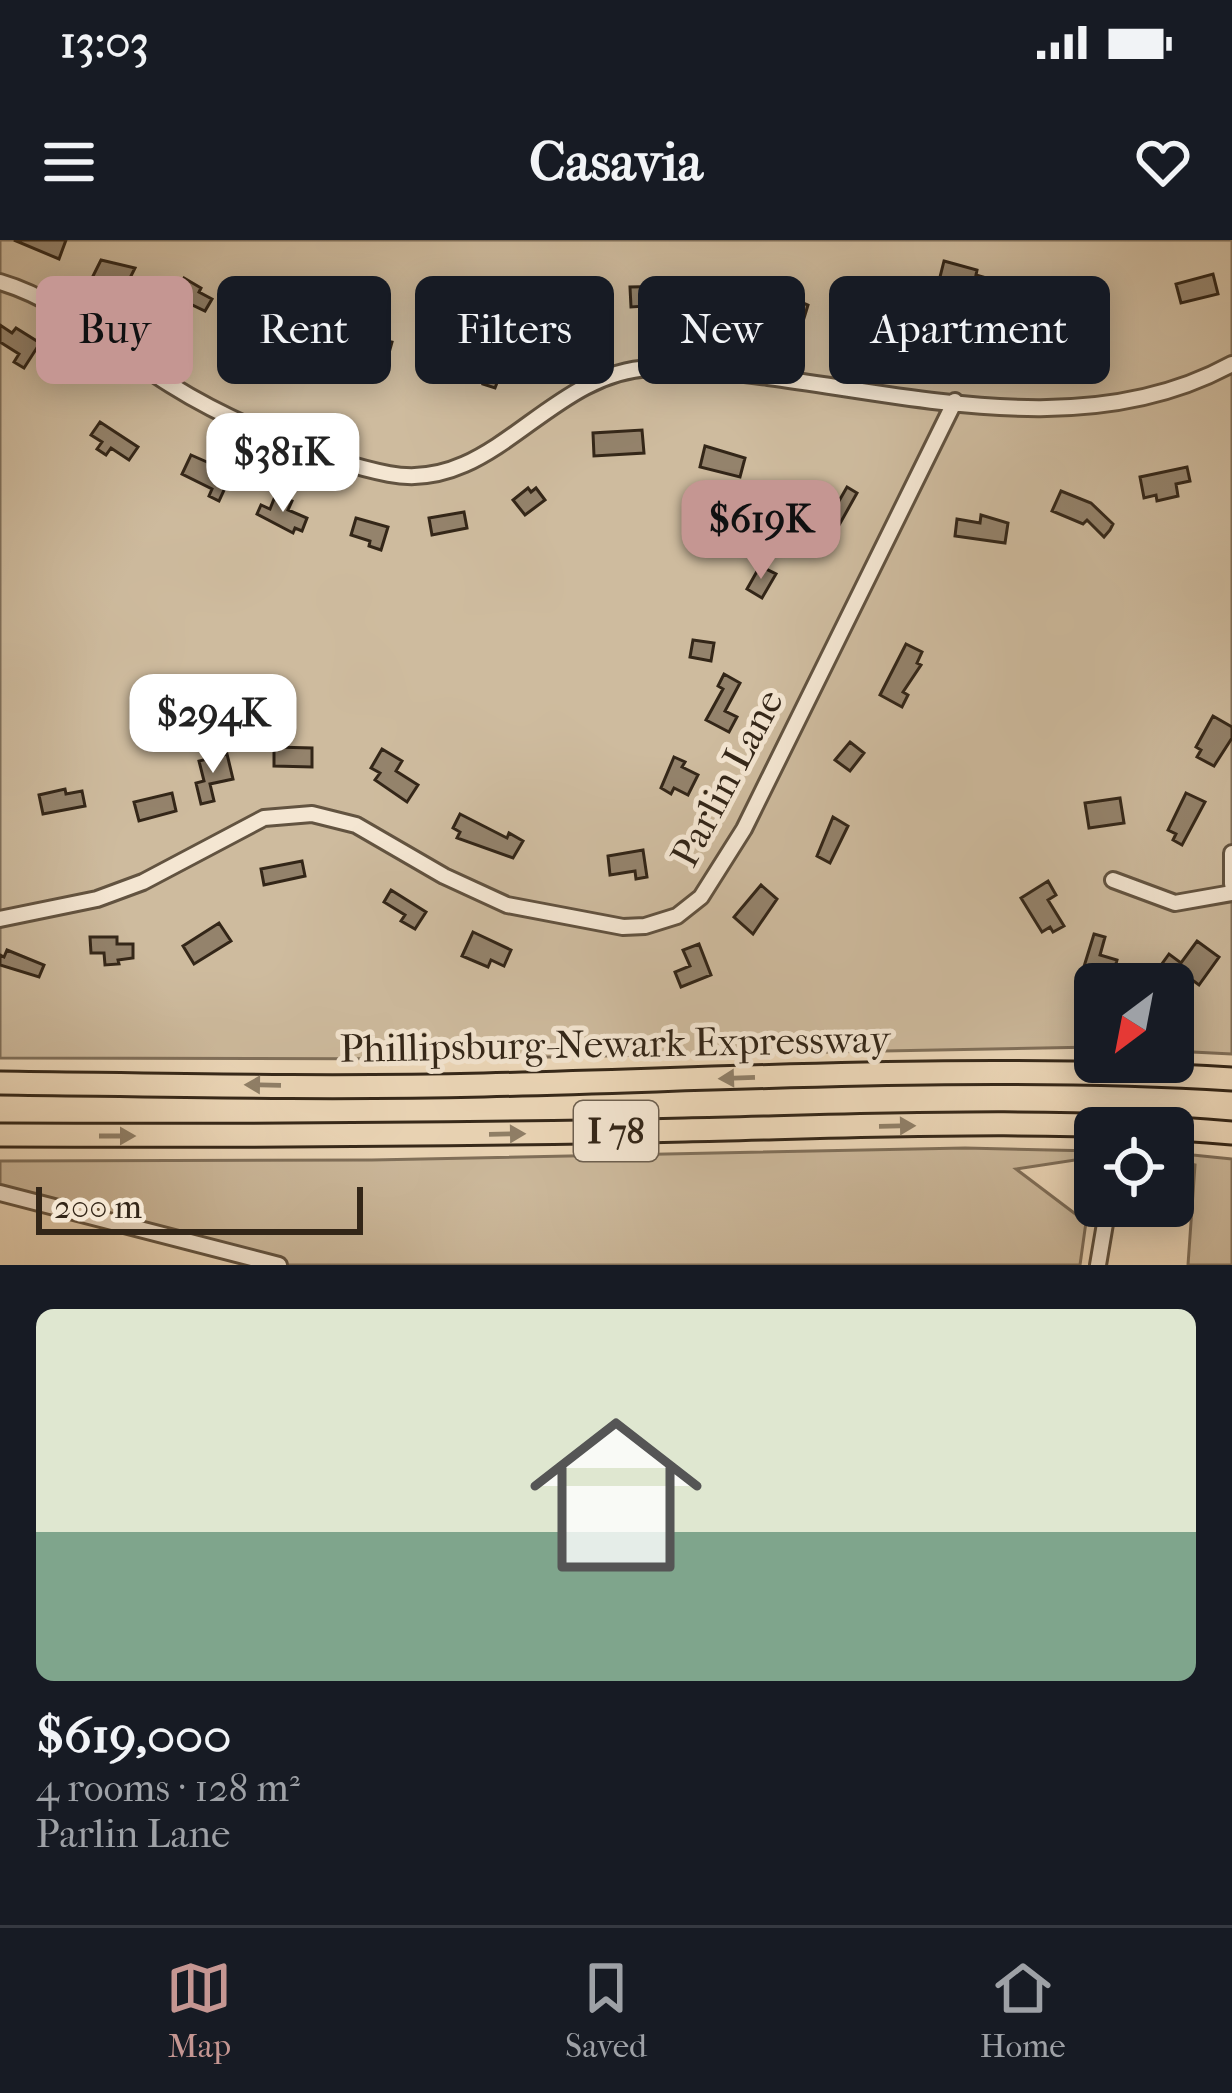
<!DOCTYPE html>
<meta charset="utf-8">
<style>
:root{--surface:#171b24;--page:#20242c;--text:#f1f3f6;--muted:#9ea1a6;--line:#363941;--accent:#c59692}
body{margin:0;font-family:"IM FELL French Canon",serif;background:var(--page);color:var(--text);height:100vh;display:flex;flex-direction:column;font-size:45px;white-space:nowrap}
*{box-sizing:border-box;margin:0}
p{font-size:39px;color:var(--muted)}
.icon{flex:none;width:66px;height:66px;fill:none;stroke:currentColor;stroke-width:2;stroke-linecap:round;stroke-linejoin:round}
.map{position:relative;height:1025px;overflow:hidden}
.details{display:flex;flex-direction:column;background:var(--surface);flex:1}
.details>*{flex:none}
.guide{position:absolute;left:36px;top:36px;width:1161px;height:108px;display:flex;gap:24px}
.needle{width:78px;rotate:212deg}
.buttons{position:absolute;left:1074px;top:723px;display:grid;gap:24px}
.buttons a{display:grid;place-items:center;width:120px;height:120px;border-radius:18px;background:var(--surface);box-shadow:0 6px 30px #0003;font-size:60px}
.scale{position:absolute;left:36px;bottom:30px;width:327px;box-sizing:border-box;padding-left:12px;border:6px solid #332618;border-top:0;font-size:33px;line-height:42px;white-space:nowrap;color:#332618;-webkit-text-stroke:9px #f4e6d2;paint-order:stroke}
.price{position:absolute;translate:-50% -102px;padding:0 27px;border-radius:24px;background:#fff;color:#222;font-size:39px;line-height:78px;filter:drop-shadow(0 3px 6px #0008)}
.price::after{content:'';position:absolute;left:50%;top:72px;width:36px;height:27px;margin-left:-18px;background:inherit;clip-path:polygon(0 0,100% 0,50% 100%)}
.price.selected{background:var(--accent);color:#111}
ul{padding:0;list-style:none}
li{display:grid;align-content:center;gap:24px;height:636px;padding:0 36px}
li span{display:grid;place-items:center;height:372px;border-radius:18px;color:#555}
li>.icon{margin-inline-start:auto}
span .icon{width:216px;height:216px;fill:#fffc;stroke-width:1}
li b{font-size:51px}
.tag{padding:0 42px;border-radius:18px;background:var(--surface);box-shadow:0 6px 30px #0003;font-size:42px;line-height:108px}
.tag.selected{background:var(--accent);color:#111}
.status{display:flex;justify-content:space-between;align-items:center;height:84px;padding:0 60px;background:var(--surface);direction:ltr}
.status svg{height:33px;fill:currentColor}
header{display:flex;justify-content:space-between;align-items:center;height:156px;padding:0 36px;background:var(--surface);font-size:54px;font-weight:700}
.dock{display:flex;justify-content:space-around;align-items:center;height:168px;border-top:3px solid var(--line);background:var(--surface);font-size:33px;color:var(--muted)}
.dock a{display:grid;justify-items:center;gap:6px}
.dock .selected{color:var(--accent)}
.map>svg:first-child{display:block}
</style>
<div class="status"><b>13:03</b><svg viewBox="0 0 49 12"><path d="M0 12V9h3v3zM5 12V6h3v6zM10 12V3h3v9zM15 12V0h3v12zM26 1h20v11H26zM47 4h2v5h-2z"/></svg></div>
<header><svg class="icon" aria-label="menu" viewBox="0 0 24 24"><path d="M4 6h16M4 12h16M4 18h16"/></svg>Casavia<svg class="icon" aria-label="heart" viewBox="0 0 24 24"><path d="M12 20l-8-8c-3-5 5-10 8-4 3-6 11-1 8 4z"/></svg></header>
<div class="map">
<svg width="1232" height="1025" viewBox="0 0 1232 1025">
<rect width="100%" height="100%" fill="#eed9ba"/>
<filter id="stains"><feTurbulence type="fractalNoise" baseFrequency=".00167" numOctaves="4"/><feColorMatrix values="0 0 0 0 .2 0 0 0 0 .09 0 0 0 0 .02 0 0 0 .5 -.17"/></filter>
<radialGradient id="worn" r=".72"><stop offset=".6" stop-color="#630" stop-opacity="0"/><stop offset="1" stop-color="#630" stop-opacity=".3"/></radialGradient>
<path fill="#cebb9e" stroke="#80705b" stroke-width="3" d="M0,0H1232V814L1173,811V744H1095V807L446,819L0,818Z
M965,908L1095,911V917L1016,929L1086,982L1080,1025H274L0,961V921L372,920Z
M1173,913L1232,919V1025H1188L1195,925L1173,920Z"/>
<path fill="#94836c" stroke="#332618" stroke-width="3" d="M14,0H66L59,19Z
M101,20L135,28L125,48L92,38Z
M944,21L977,30L976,35L990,39L985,58L939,41Z
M1213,34L1218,54L1181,63L1176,44Z
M184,38L201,48L199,52L212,59L205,71L188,63L183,72L170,66Z
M676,46L677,71L663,72L662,65L631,67L630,47Z
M765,56L786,62L787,56L808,65L801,88L791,85L793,78L761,69Z
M896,62V65H911L912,85L864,87V75H876V63Z
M0,85L12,93L16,88L40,103L24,128L14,122L19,114L0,102Z
M1055,86L1098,92L1095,105L1087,104L1083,122L1069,119L1071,110L1039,104L1042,89L1054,91Z
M357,94L392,102L389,113L353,111Z
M470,111L495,120L492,126L502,130L495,148L483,144L485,139L454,128L460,112L468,115Z
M100,182L138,207L129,220L111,208L106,215L97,209L102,202L91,195Z
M642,190L644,213L594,216L593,193Z
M705,206L745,218L740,237L700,227Z
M191,215L232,233L219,261L209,256L212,249L182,234Z
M1187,227L1190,241L1176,244L1178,256L1157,261L1156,255L1144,258L1140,237Z
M847,247L857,253L838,287L811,271L803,285L790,278L806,248L817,255L820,250L839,261Z
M528,248L531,252L536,248L545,260L525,275L513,260Z
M1061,251L1091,263L1113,284L1110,290L1104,297L1087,280L1083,284L1052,271Z
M276,254L292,261L288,270L307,278L302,291L295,288L293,293L257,274L261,265L270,269Z
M464,272L467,288L432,295L429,278Z
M981,275L1008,283L1005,303L955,296L957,279L980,283Z
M356,278L388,287L381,310L369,306L370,301L351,295Z
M760,326L776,334L762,358L747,349Z
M693,400L714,403L711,421L690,417Z
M906,404L922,412L917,423L921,425L903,452L908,455L902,467L880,455Z
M724,434L740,443L725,471L737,477L729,492L706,480L723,449L718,446Z
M1213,476L1232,487V498L1214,526L1197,517L1201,510L1196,507Z
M850,502L864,513L850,531L835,520Z
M274,507L312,508V527L274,526Z
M382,509L402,521L396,531L418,545L407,562L375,540L380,533L371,528Z
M227,514L233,539L210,544L214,561L201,564L196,543L204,541L199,521Z
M674,517L685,522L682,527L698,535L688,555L674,548L671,554L661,548Z
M65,549L66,554L82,551L85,566L43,574L39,555Z
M172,553L176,571L139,581L134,562Z
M1186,553L1205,562L1182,605L1173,600L1176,594L1168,590Z
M1120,558L1124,583L1089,588L1085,563Z
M460,574L507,598L509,593L523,601L513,618L457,598L460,592L453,588Z
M833,577L848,586L830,623L817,616Z
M643,610L647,637L636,639L635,631L610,635L608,616Z
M302,621L305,636L264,645L261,629Z
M1048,641L1056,655L1048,660L1064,686L1053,692L1050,687L1042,692L1021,658Z
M761,645L777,659L753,694L734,677Z
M391,650L426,672L415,689L401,681L405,675L384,662Z
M219,683L231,701L194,724L183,706Z
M473,692L511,710L504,726L491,720L488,727L462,716Z
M1094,694L1105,697L1100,715L1117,720L1111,742L1082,733Z
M90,697H117V704H133V718L118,720L119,724L105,725L104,713H91Z
M1197,701L1219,717L1199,745L1187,736L1181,744L1159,728L1169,714L1181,723Z
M699,704L711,735L681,747L675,732L690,726L683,710Z
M7,710L44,725L39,737L0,725V715L4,717Z"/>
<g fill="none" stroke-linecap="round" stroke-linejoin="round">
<g stroke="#625340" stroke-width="20">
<path id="minor" d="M0,42C65,61 114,110 171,145C228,181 323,221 389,234C493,254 547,133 650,128C690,126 729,132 768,137C919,157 1090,202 1232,124
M1232,613V644
M1113,640L1175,663L1232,653
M0,679L97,659L143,642L264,578L312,574L356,585L444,636L507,665L623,687L645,686L677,676L701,657L744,589L955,161
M0,953L279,1025
M1098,1025L1108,966"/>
</g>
<g stroke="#332618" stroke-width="27">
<path id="highway" d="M0,843C161,845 323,849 484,845C733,839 983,824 1232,839
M0,895C228,896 456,895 685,890C867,886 1050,877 1232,893"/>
</g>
<use href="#minor" stroke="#f4e6d2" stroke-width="14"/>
<use href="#highway" stroke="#eed9ba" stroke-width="21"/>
</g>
<defs><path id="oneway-solid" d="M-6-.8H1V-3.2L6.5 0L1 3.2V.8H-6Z" transform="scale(3)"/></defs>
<g fill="#908069">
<use href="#oneway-solid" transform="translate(737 838) rotate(178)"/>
<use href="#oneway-solid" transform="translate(263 845) rotate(-179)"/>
<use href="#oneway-solid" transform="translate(897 886) rotate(-1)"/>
<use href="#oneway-solid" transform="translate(507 894) rotate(-1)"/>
<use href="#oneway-solid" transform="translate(117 896)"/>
</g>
<g text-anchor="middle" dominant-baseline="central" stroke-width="10" stroke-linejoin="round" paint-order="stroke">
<rect fill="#f4e6d2" stroke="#6d6050" stroke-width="3" x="574" y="861" width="84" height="60" rx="9"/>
<g font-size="36" font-weight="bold" fill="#332618">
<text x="616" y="891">I 78</text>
</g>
<g font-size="39" fill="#332618" stroke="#f4e6d2">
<text transform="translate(727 538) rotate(-62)">Parlin Lane</text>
<text transform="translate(615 804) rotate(-1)">Phillipsburg-Newark Expressway</text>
</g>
</g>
<rect width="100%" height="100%" filter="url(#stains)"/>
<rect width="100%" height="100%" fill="url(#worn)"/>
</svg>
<div class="buttons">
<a><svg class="needle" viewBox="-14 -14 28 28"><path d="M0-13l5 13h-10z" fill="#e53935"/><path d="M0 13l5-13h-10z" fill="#9ea1a6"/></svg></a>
<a><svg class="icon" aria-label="locate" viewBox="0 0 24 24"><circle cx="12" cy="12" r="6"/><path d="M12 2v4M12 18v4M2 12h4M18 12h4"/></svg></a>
</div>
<div class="scale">200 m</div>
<b class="price" style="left:283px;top:275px">$381K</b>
<b class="price selected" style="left:761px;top:342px">$619K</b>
<b class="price" style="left:213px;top:536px">$294K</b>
<div class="guide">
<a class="tag selected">Buy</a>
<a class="tag">Rent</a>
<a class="tag">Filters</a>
<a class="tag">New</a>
<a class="tag">Apartment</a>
</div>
</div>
<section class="details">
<ul>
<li><span style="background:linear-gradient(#dfe7d0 60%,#7fa58c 0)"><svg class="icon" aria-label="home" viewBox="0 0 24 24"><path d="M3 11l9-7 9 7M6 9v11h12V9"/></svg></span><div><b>$619,000</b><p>4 rooms · 128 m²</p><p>Parlin Lane</p></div></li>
</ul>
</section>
<nav class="dock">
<a class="selected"><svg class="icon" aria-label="map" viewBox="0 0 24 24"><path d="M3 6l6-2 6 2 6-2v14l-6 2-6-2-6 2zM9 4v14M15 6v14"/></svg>Map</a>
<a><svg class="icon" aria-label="saved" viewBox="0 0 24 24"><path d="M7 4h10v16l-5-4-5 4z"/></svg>Saved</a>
<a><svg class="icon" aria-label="home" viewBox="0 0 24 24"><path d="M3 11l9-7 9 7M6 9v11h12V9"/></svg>Home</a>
</nav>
